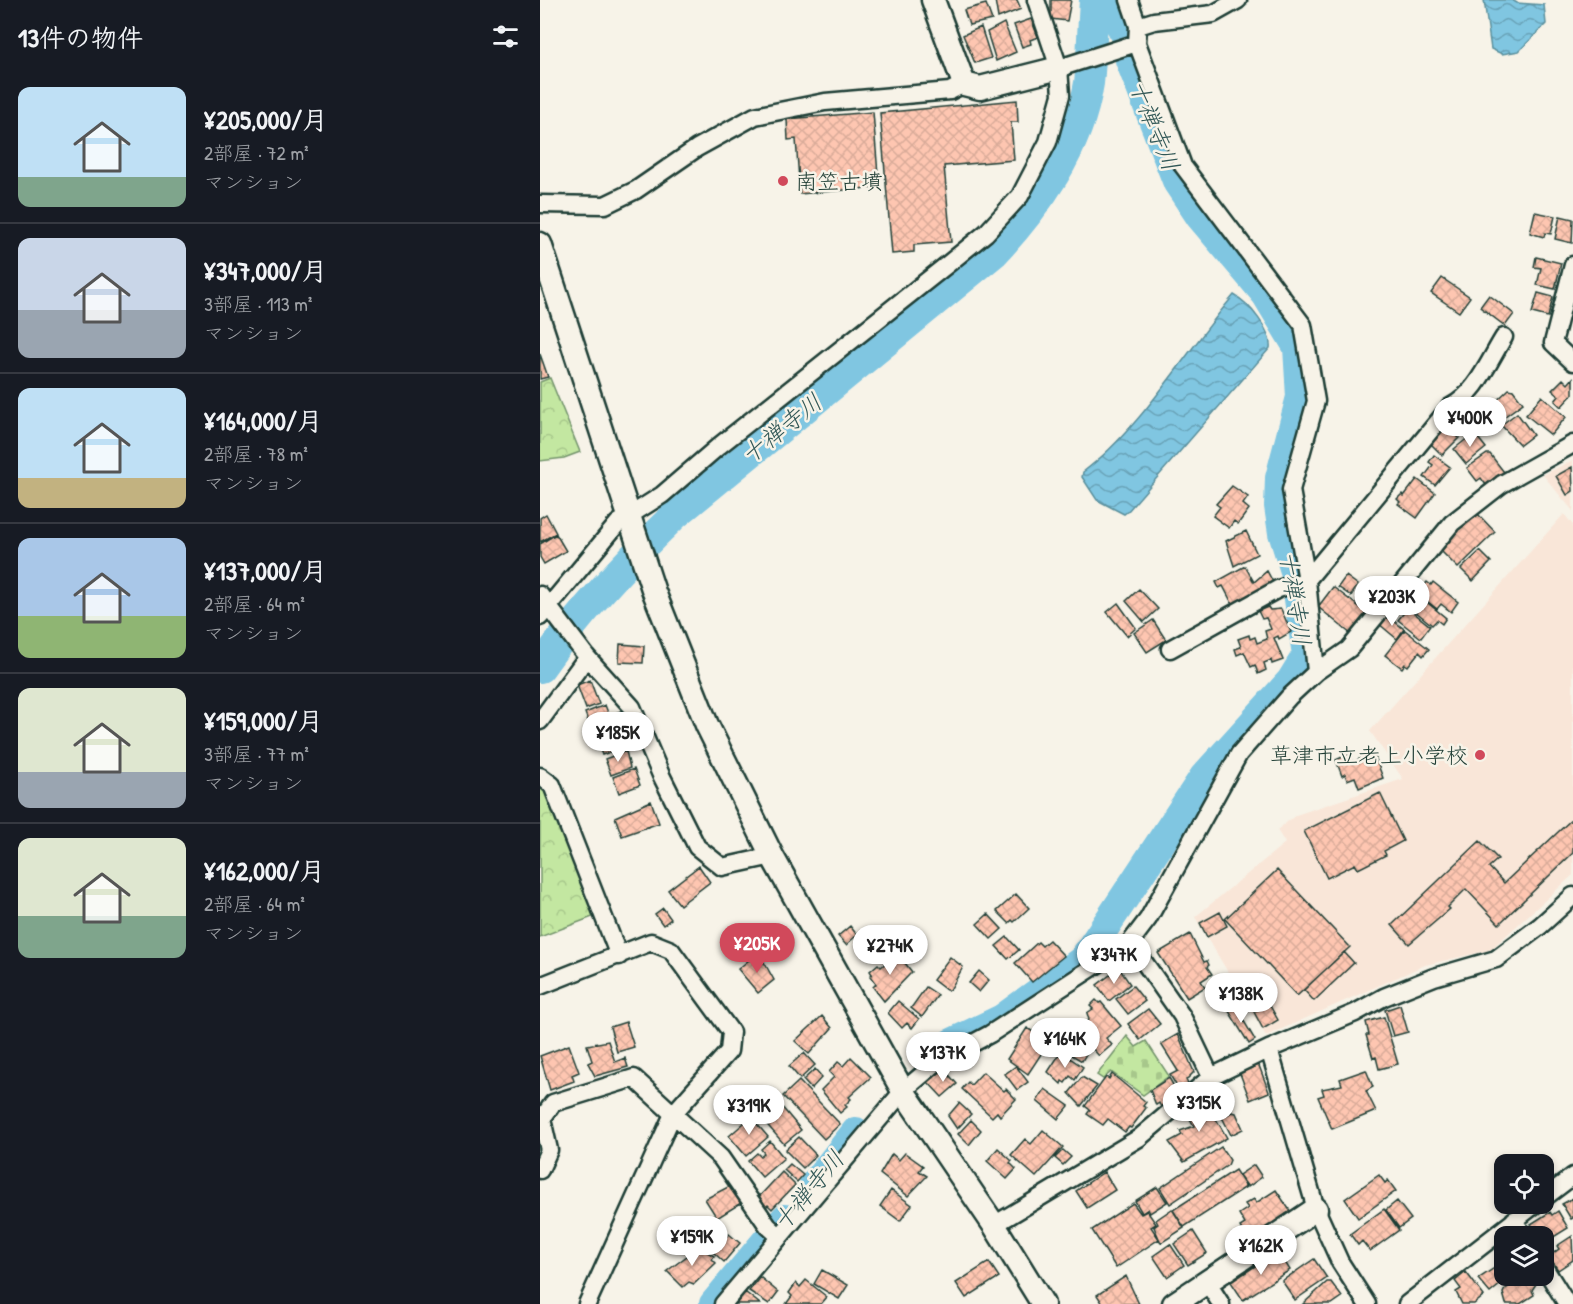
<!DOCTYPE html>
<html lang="ja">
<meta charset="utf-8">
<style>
:root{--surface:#171b24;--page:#242831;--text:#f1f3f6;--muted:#9ea1a6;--line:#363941;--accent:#d1495b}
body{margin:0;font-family:"Patrick Hand","Klee One",sans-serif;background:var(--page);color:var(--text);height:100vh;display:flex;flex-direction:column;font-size:22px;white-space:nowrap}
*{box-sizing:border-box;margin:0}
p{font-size:20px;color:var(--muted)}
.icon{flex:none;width:33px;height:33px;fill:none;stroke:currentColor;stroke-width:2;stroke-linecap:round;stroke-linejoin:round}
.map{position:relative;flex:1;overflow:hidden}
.side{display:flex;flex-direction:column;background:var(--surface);width:540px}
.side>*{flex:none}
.fabs{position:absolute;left:954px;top:1154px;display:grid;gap:12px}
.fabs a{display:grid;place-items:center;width:60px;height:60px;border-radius:12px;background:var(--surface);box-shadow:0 3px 9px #0003;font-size:30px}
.price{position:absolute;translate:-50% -51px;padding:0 14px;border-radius:21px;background:#fff;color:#222;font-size:20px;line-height:39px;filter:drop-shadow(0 2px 3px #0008)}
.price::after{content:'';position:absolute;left:50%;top:36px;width:18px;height:14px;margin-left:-9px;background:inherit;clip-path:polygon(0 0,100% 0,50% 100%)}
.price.on{background:var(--accent);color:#fff}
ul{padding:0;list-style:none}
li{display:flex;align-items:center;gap:18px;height:150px;padding:0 18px}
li+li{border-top:2px solid var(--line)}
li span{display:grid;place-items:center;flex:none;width:168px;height:120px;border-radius:12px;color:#555}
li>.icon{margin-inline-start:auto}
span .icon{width:72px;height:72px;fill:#fffc;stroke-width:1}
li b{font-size:26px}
h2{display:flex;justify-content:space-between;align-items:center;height:72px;padding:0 18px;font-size:26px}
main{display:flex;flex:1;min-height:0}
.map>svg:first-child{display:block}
</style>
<main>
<section class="side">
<h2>13件の物件<svg class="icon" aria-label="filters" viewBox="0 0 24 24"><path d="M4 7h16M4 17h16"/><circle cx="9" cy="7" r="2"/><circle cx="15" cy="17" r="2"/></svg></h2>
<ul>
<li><span style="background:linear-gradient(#bfe0f5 75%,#7fa58c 0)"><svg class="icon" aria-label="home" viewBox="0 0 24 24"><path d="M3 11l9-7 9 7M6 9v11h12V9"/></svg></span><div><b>¥205,000/月</b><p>2部屋 · 72 m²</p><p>マンション</p></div></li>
<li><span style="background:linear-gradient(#c9d6e8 60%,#9aa5b1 0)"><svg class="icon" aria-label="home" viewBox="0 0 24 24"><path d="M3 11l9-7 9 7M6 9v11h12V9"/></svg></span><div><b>¥347,000/月</b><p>3部屋 · 113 m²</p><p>マンション</p></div></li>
<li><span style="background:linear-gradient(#bfe0f5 75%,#c2b280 0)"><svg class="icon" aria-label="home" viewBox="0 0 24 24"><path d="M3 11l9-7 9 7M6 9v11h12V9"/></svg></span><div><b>¥164,000/月</b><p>2部屋 · 78 m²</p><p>マンション</p></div></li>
<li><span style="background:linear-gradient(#a9c7e8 65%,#8fb573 0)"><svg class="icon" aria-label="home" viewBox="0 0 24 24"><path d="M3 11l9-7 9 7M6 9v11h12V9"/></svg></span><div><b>¥137,000/月</b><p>2部屋 · 64 m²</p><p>マンション</p></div></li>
<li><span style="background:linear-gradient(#dfe7d0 70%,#9aa5b1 0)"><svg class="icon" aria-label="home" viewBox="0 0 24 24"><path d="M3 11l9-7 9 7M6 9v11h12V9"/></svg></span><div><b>¥159,000/月</b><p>3部屋 · 77 m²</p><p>マンション</p></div></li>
<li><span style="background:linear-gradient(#dfe7d0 65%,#7fa58c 0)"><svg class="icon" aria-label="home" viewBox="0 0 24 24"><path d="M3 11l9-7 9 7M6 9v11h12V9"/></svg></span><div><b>¥162,000/月</b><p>2部屋 · 64 m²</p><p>マンション</p></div></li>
</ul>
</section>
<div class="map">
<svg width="1033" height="1304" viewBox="0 0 1033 1304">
<defs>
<pattern id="cemetery-stones" width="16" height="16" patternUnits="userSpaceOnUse" patternTransform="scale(1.5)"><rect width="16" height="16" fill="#c3e7a1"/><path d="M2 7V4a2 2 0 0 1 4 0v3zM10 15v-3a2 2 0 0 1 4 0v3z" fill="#a7c78b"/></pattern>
<pattern id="park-crowns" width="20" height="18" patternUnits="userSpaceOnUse" patternTransform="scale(1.5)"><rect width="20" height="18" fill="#c3e7a1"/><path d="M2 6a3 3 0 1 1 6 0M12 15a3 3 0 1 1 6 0" fill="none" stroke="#a7c78b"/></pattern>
<pattern id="water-waves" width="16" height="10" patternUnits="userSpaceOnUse" patternTransform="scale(1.5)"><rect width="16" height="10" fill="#80c6e1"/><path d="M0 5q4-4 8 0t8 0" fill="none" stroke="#68a2b7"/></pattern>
<pattern id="building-cross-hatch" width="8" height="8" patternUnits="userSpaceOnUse" patternTransform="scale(1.5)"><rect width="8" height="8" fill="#fec6b1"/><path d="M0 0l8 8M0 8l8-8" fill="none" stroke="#d9ab99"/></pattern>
</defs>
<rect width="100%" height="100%" fill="#f7f3e8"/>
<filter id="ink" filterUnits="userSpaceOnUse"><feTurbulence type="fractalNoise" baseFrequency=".0167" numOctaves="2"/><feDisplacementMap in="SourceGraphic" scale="12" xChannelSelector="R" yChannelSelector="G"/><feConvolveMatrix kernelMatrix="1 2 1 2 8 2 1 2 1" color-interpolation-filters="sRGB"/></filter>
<g filter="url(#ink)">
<path fill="#f9e6d8" d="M1033,460V511L1003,475Z
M1024,514L1033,525V875L950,950L885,965L726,1036L655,917L745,843L737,830L756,815L863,779L830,731Z"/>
<path fill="url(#cemetery-stones)" stroke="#71926a" stroke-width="1.5" d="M587,1036L596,1047L606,1041L629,1076L603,1095L571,1072L563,1079L557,1075Z"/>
<path fill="url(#park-crowns)" stroke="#71926a" stroke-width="1.5" d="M10,378L40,452L24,458L0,461V382Z
M0,784L9,795L55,916L0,937Z"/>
<path fill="url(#water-waves)" stroke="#598f9c" stroke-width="1.5" d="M972,0L977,3L1004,5L1006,24L979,51L962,54L951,49L944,0Z
M694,295C709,303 732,331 730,348L588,511L584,514L557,500L542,477L543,472C600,430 647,350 694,295Z"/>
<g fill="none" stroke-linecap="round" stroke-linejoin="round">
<path stroke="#80c6e1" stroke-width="30" d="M568,0L583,30
M0,668C39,613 86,562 135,515L454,253C498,206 539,149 549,83C552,56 552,27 554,0
M412,1043L462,1019L543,960L664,777L751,681L767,655L755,571L743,533L739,506L740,478L761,397L758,347L726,294L660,216L638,183L590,60
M274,1185L316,1132
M174,1304L245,1219"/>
</g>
<path fill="url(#building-cross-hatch)" stroke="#1f3d34" stroke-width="1.5" d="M455,0H477L481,9L458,18Z
M511,0H531L527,21L511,19Z
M446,4L452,20L429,25L424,10Z
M491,19L498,37L490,40L491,44L482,47L474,25Z
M464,23L476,52L456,61L447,32Z
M441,27L451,58L435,63L423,35Z
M477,100L478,122H471L474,160L404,166L411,242L374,245V252L352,254L340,113Z
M333,112L339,187L260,194L256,139L248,140L247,119Z
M995,212L1015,216L1011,234L1005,233L1004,237L990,233Z
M1020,216L1033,219L1032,243L1015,239Z
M996,257L1021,263L1015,289L997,285L1001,268L994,267Z
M902,278L930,297L919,312L891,293Z
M998,293L1013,297L1008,317L992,313Z
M949,295L974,314L965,326L940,307Z
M0,354L8,377L0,379Z
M1033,378V394L1021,407L1015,401L1019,396L1012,390L1023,379L1028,384Z
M969,389L973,390L983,403L961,419L951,406Z
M1002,396L1026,417L1011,435L986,415Z
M921,413L932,426L920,436L907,421Z
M977,413L993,435L980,445L961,425Z
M907,426L919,438L902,455L890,443Z
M934,433L946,448L926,464L914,449Z
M947,454H950L964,472L946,485L941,478L937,481L927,468Z
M894,455L910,467L895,485L884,477L893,465L889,462Z
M1032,467L1033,491L1027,495L1016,476Z
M877,479L895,493L877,518L858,504L860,502L857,499L862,494L864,496Z
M692,486L708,497L703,504L709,509L698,524L694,521L689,528L673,516L680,507L676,504Z
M936,512L955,532L918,568L899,549Z
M6,514L16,533L0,542V518Z
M706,531L717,554L694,566L686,541Z
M16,534L26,551L4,564L0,557V544Z
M940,551L951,562L933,581L921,569Z
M705,566L714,582L727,571L734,584L693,605L683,586L679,588L676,582Z
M806,576L818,585L811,596L798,587Z
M887,582L891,585L893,582L918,602L911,612L901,604L897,609L878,594Z
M793,587L827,613L812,635L778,607Z
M599,589L618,609L604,622L586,601Z
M878,595L906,618L902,624L897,620L892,625L869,606Z
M578,603L596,628L587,636L567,612Z
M728,607L730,610L741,609L751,632L739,639L738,636L734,638L743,660L732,664L731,660L724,663L726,670L718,674L715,665L711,667L704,652L697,655L695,649L701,647L698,639L709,635L710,639L715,637L717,643L727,639L725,631L731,629L726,618L722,619L718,611Z
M868,608L890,626L881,638L858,620Z
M846,615L864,629L857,639L839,624Z
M613,620L626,640L607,652L594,633Z
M865,630L889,649L883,656L879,652L868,666L865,664L862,668L845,655Z
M80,644L104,646L103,663L79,662Z
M50,680L59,704L46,709L37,685Z
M65,705L73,726L53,734L45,713Z
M81,711L85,721L74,725L70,715Z
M72,730L75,738L79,737L83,747L62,755L55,736Z
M86,751L90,768L71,775L65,759Z
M829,753L830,755L834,754L843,778L819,788L815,777L807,780L805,774L802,776L796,760L809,754L813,763Z
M94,769L100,785L79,793L73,777Z
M840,793L863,841L844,851L846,855L818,869L815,864L787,878L764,831Z
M111,801L119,823L82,836L75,817Z
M1033,818V853L959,924L926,889L908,907L910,909L869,944L852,925L940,841L958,859L949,867L964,883Z
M159,866L170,882L140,905L128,890Z
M737,870L810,947L757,996L685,919Z
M476,894L489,908L474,922L472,920L469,923L457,911Z
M123,908L131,919L123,925L115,914Z
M680,912L687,926L667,937L660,923Z
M448,914L462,929L451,939L437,924Z
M310,926L317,935L306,945L298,936Z
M650,934L664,962L667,961L669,965L667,967L672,974L661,981L665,987L647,998L618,953Z
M467,937L479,950L468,959L456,946Z
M509,940L524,956L492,982L475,963L498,942L502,946Z
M355,950L372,972L344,1001L333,987L336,984L330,976L332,974L330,971L338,964L341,967L354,956L352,953Z
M804,952L814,963L774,1001L764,990Z
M214,956L221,964L224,962L234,980L218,993L198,969Z
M410,957L423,967L410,990H406L393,980Z
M579,968L590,984L569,1001L557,985Z
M439,971L449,980L439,992L429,983Z
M593,986L605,1001L588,1014L576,999Z
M386,987L398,995L382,1017L371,1008Z
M556,1000L559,1003L561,1002L581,1026L566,1038L572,1045L559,1056L532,1025L536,1022L540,1027L549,1020L547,1013L553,1009L550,1006Z
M358,1001L379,1019L372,1028L367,1023L362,1028L348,1013Z
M694,1004L715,1040L709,1044L687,1008Z
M729,1004L738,1020L723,1029L714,1012Z
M860,1005L868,1032L853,1036L845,1010Z
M608,1009L620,1024L600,1040L588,1024Z
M282,1016L292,1028L269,1054L255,1041Z
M844,1017L858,1064L839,1069L836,1057L833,1058L826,1035H829L826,1022Z
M86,1022L94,1047L77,1052L70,1027Z
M487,1028L509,1042L488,1074L467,1059Z
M528,1034L550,1047L542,1061L520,1048Z
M638,1034L654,1072L646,1080L648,1084L639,1090L630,1075L638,1071L621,1044Z
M68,1041L75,1062L85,1058L88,1067L55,1076L48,1063L52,1061L47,1045Z
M29,1045L39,1072L32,1075L34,1081L10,1090L0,1056Z
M521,1052L543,1067L535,1080L530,1076L525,1083L522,1081L521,1084L508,1072Z
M264,1053L275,1065L260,1079L249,1066Z
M311,1057L331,1077L309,1097L311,1099L305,1105L307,1107L300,1113L281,1090L294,1077L289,1072L298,1062L303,1066Z
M718,1063L729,1092L710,1100L699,1071Z
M476,1066L488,1082L477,1090L465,1074Z
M403,1068L417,1084L402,1097L388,1082Z
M275,1069L282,1077L271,1089L263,1080Z
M826,1070L833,1087L826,1091L836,1111L792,1129L778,1097L784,1095L782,1089L802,1085L800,1079Z
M443,1072L464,1091L466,1089L476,1099L460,1116L457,1112L452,1117L422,1089L428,1082L431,1085Z
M572,1074L606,1102L603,1106L606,1108L591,1128L589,1127L585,1132L568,1119L563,1125L547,1114L550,1110L545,1106L566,1077L569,1079Z
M542,1077L557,1086L541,1106L529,1093Z
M629,1078L639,1095L621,1107L619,1103L616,1105L610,1090Z
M259,1081L300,1124L284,1139L243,1096Z
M226,1088L261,1130L244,1144L223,1120L229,1114L213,1100Z
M505,1089L529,1106L518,1119L497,1101Z
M664,1098L687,1138L644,1162L629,1142L642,1135L640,1131L654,1126L649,1117L659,1112L654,1103Z
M419,1103L431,1114L417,1129L408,1116Z
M692,1112L696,1113L703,1129L691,1135L682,1117Z
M211,1117L228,1137L206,1156L189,1136Z
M431,1120L441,1130L429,1145L418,1134Z
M503,1130L523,1147L496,1177L471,1155L485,1139L491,1144Z
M259,1137L276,1155L263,1168L245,1150Z
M230,1141L244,1158L222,1177L208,1161L217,1153L220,1156L224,1153L221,1149Z
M681,1147L690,1160L688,1165L630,1204L620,1188Z
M458,1148L472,1161L470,1163L476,1169L467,1179L447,1161Z
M523,1150L531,1157L523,1165L515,1158Z
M365,1153L383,1166L379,1171L387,1176L368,1196L340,1174L352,1154L359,1160Z
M250,1164L263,1175L257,1182L244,1170Z
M714,1165L722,1177L708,1187L699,1175Z
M695,1170L706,1187L644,1227L633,1210Z
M242,1172L255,1185L232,1209L228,1205L224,1209L215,1201Z
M564,1172L575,1190L547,1208L536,1191Z
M839,1175L845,1183L848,1180L856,1191L818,1218L805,1199Z
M190,1186L201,1203L177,1218L165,1199Z
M617,1187L627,1202L610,1213L608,1209L602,1213L595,1201Z
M351,1190L372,1205L360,1221L340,1206Z
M736,1190L751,1212L712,1237L709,1232L705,1235L700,1227L705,1224L699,1214L708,1208L705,1204L714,1199L716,1203Z
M1033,1198V1218L1031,1219L1022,1204Z
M857,1201L871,1219L859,1228L846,1210Z
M593,1203L601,1214L607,1211L616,1224L611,1227L619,1239L576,1268L552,1230Z
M632,1209L644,1228L621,1243L614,1227L618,1224L616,1220Z
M844,1209L859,1230L830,1251L822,1241L818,1245L810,1234Z
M1018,1211L1028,1228L1004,1243V1236H993L990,1230L994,1228L991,1224L1010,1212L1012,1215Z
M653,1231L667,1253L648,1265L634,1244Z
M189,1234L200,1243L184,1262L173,1252Z
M1032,1236L1033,1260L1018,1270L1009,1256L1019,1249L1017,1246Z
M630,1244L644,1265L627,1277L613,1256Z
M159,1247L174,1256L172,1259L176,1263L154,1284L149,1282L143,1287L127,1271Z
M738,1251L750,1270L703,1300L691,1282Z
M774,1259L787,1278L755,1300L742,1281Z
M449,1262L459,1277L426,1298L416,1283Z
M956,1267L966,1280L950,1293L938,1279Z
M282,1270L308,1285L299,1299L274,1284Z
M926,1272L944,1296L934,1304H922L916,1292L921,1289L915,1281Z
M987,1275H991L996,1284L992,1290L994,1295L980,1304H966L963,1293L965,1289Z
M586,1276L599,1304H563L557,1295Z
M220,1277L238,1292L229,1304L209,1291Z
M266,1280L287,1297L281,1304H246L252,1296L249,1293L256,1283L260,1287Z
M787,1282H791L802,1297L792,1304H763Z
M205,1292L220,1304H196Z"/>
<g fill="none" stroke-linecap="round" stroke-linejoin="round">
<g stroke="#1f3d34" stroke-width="21">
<path id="street" d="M589,0L598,26L597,43L643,166L763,325L776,401L751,490L767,580L776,672
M598,26L614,21L673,14L698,0
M519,68L597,43
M0,204L65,205L96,190L157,148L215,116L285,102L410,91L424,84
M1033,265L1013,343L1033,362
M0,595L47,657L92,707L121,775L157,847L182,867L232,856
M0,617L78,523L122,495L179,446L408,264L446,233L480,196L508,142L521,95L519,68L496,0
M630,649L738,589L767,580L910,407C935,396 950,359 964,337
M0,721L47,657
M0,776L12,785L79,956
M589,944L597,952L642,1016L671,1077
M0,986L111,942L131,950L191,1032L189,1051L133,1114L47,1304
M729,1049L776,1209L800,1262L827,1304
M0,1170L9,1150L2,1119L13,1103L94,1078L181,1158L228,1226L239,1236
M1004,1198L1033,1176
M974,1220L984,1236
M454,1225L599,1138L671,1077L729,1049L815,1013L844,997L894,977L956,959L1000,926L1033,896
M1004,1267L1027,1304
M667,1282L681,1304
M183,1304L363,1091L396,1063L450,1034L589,944L608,919L699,754L749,697L776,672L809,649L912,523L962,484L1033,444
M867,1304L997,1203"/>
</g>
<g stroke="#1f3d34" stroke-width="27">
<path id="secondary" d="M393,0L424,84L440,88L519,68
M0,244L114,592L167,725L232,856L363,1091L454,1225L503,1304
M634,1304L776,1209"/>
</g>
<use href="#street" stroke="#f7f3e8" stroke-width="16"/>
<use href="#secondary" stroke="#f7f3e8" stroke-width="22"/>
</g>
</g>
<g fill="#d1495b" stroke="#f7f3e8" stroke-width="2">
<circle cx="243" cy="181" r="6"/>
<circle cx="940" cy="755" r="6"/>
</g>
<g text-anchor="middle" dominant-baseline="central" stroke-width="5" stroke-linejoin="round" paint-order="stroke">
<g font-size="22" fill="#1f3d34" stroke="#f7f3e8" text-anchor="start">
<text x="255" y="181">南笠古墳</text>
<text x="928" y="755" text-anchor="end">草津市立老上小学校</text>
</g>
<g font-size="24" font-style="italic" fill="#325857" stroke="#f7f3e8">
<text transform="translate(615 125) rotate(68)">十禅寺川</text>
<text transform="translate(241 428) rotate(-39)">十禅寺川</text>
<text transform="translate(756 598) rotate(81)">十禅寺川</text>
<text transform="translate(268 1190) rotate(-50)">十禅寺川</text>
</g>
</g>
</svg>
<div class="fabs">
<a><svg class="icon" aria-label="locate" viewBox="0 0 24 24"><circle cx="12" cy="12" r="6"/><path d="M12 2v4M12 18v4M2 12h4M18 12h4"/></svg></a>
<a><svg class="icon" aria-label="layers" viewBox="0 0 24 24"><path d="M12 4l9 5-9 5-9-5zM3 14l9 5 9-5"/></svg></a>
</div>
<b class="price" style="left:930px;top:448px">¥400K</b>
<b class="price" style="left:852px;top:627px">¥203K</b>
<b class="price" style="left:78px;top:763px">¥185K</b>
<b class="price on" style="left:217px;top:974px">¥205K</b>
<b class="price" style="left:350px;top:976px">¥274K</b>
<b class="price" style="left:574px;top:985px">¥347K</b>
<b class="price" style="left:701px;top:1024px">¥138K</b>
<b class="price" style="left:525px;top:1069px">¥164K</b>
<b class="price" style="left:403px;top:1083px">¥137K</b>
<b class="price" style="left:659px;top:1133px">¥315K</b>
<b class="price" style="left:209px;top:1136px">¥319K</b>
<b class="price" style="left:152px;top:1267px">¥159K</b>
<b class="price" style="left:721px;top:1276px">¥162K</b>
</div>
</main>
